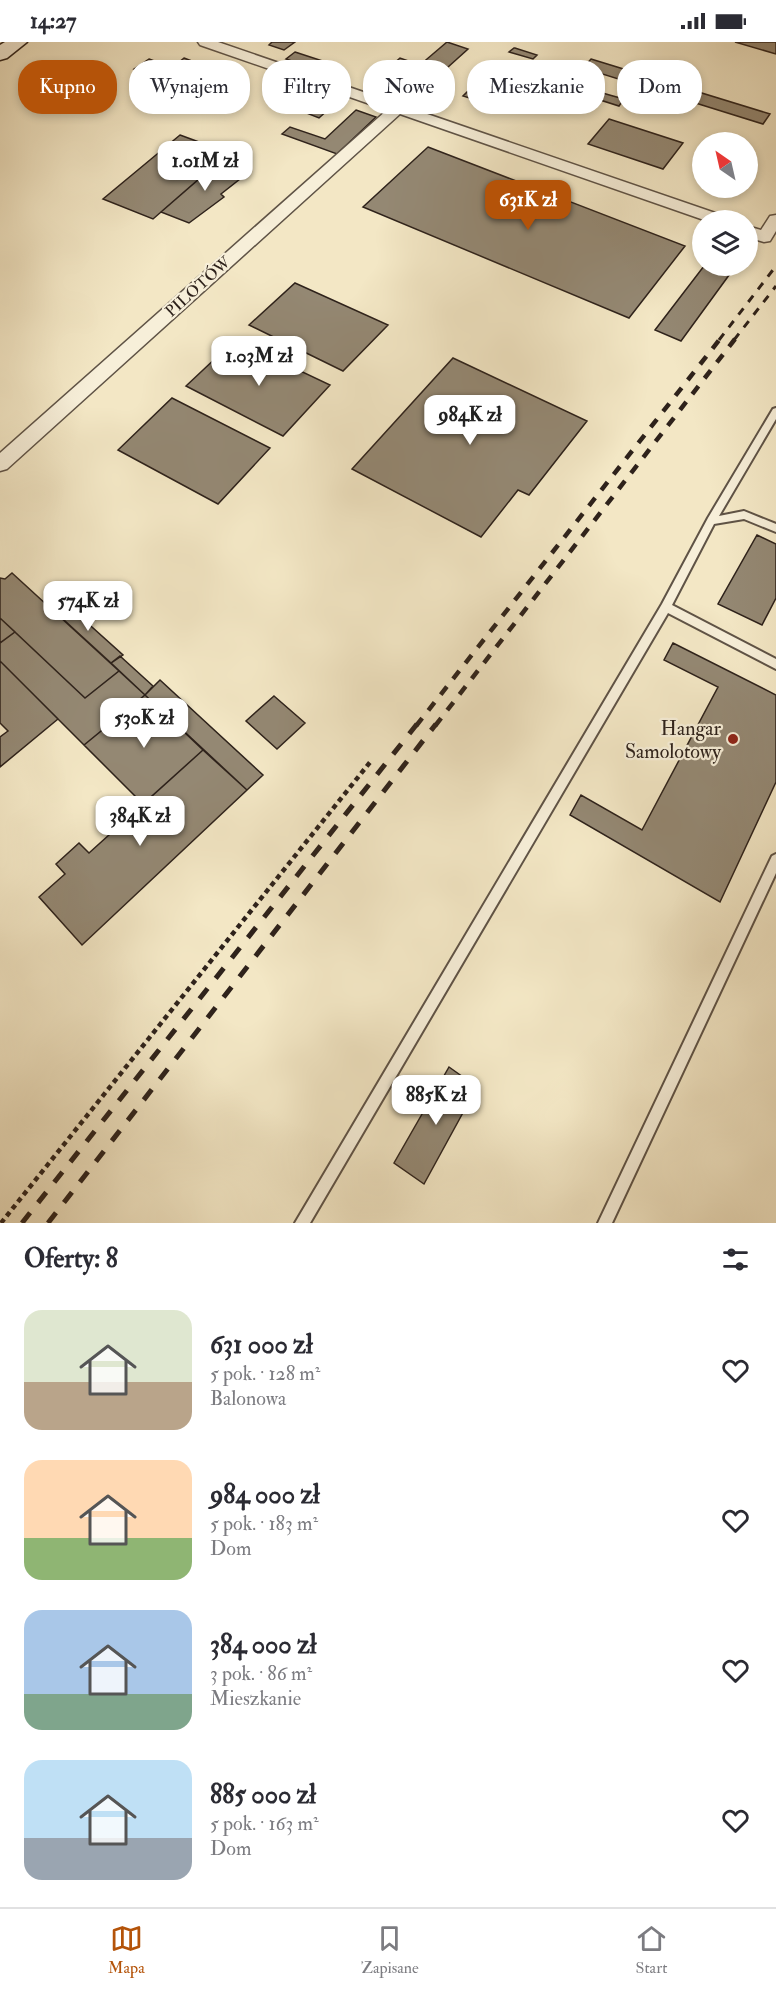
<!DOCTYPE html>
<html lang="pl">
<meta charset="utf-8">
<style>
:root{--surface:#fff;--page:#f2f2f3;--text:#2b2b33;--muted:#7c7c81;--line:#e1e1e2;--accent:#b45309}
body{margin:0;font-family:"IM FELL Double Pica",serif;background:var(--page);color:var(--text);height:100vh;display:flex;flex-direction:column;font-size:22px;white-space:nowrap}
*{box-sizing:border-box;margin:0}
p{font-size:20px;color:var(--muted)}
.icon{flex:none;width:33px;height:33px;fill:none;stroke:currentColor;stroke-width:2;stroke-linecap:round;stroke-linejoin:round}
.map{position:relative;height:1181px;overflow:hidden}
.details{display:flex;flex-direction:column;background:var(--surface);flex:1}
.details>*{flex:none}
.guide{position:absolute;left:18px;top:18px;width:741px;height:54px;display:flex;gap:12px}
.needle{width:39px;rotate:326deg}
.fabs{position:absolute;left:692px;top:90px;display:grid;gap:12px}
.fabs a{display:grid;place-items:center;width:66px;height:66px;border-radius:50%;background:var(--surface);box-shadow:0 3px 9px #0003;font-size:30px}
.price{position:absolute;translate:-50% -51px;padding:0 14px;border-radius:12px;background:#fff;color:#222;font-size:20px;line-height:39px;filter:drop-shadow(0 2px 3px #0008)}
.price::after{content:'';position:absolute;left:50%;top:36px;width:18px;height:14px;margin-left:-9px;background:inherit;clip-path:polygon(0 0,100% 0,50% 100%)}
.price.current{background:var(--accent);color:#fff}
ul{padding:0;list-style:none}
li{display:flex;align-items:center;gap:18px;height:150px;padding:0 24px}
li span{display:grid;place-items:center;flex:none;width:168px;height:120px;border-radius:18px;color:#555}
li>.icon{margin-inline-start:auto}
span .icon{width:72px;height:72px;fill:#fffc;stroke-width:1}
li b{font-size:26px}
h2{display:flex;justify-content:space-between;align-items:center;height:72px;padding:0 24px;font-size:26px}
.tag{padding:0 21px;border-radius:24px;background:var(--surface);box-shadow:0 3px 9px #0003;font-size:21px;line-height:54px}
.tag.current{background:var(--accent);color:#fff}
.status{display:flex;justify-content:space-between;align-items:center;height:42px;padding:0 30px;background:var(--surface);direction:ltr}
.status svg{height:16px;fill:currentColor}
.menu{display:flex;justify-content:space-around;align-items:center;height:84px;border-top:2px solid var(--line);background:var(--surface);font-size:16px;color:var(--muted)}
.menu a{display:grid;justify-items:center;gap:3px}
.menu .current{color:var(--accent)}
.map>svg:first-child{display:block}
</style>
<div class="status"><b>14:27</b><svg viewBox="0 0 49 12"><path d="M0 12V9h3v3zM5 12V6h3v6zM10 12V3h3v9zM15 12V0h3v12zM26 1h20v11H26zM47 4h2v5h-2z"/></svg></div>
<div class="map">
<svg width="776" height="1181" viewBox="0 0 776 1181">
<rect width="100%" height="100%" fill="#f3e7c5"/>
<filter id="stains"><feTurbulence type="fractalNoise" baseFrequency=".00333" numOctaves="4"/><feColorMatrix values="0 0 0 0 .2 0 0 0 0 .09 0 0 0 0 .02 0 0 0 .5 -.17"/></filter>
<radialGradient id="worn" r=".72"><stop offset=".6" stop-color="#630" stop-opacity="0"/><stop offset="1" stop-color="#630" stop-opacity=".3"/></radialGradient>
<path fill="#948873" stroke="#2e221b" stroke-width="1.5" d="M272,0H295L284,8L269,3Z
M447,0L468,7L427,44L385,29L400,16L420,23Z
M735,0H776V12Z
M514,6H515L537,13L533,17L509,10Z
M295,10L335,23L326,31L286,17Z
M184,16L202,23L196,27L178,21Z
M149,17L157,20L154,22L162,26L151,34L134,27Z
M591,17L770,72L763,82L583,26Z
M167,35L198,46L189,53L158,42Z
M506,39L523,44L519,49L501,43Z
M474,43L496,50L485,61L463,54Z
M198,46L208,50L199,57L189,53Z
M326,50L341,56L319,76L304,70Z
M599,50L613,54L624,57L619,64L594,56Z
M356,68L376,75L337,112L282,92L290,85L325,97Z
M609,77L683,101L663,127L588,102Z
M180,93L229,111L153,177L103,157Z
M428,105L685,204L629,276L363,165Z
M222,117L247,128L245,133L221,152L224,155L189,181L161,170Z
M704,224H718L732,229L681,299L655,288Z
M295,241L388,283L343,329L249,283Z
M235,298L330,343L283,394L186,344Z
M453,316L587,379L529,453L518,448L481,495L352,427Z
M172,356L270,406L218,462L118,408Z
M757,493L776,502V556L762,583L718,562Z
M12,531L119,629L85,656L0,576V536L5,537Z
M63,559L123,613L111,621L52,567Z
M0,576L15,590L0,601Z
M15,590L85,656L119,629L145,653L84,703L0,619V601Z
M673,601L776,653V740L720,860L570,773L581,753L642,788L718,645L664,618Z
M120,614L153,644L145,653L111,621Z
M0,619L58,677L0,725V695L8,689L0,681Z
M160,638L263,733L247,748L145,653Z
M145,653L203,708L143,762L84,703Z
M274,654L305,681L277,707L246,679Z
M203,708L247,748L82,903L39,855L65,832L56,822L79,801L89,811Z
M449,1025L477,1045L424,1142L394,1121Z"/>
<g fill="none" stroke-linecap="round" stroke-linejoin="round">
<g stroke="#5f5346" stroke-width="4">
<path id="service" d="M776,366V377L719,474L744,469L776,482V490L744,477L714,482L672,563L776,617V627L668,571L310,1181H295L662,562L708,476L773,367Z
M776,812V831L612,1181H598L772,814Z"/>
</g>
<g stroke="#5f5346" stroke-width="3">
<path id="minor" d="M198,0H218L724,174L726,178H704L400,72L7,427L0,429V411L387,68L200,3Z
M776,173V189L770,199L764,200L747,195V184L761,188L770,174Z"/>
</g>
<g stroke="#2e221b" stroke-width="3">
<path id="secondary" d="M5,0H27L7,16L0,18V3Z"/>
</g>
<path stroke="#2e221b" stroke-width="4.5" stroke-dasharray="5 4" stroke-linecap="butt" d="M1,1181L371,719"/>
<use href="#service" fill="#f7efd9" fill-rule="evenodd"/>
<use href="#minor" fill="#f7efd9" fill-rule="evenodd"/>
<use href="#secondary" fill="#f7efd9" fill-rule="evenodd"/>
<path stroke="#2e221b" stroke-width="3" stroke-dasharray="8 8" stroke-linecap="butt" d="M719,298L776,224
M734,298L776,244"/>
<path stroke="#2e221b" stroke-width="4.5" stroke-dasharray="10 10" stroke-linecap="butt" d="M416,684L720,297
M435,684L735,297"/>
<path stroke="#2e221b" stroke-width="5" stroke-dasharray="13 13" stroke-linecap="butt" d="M22,1181L417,682
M48,1181L436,682"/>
</g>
<circle fill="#8f2418" stroke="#f7efd9" stroke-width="2" cx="733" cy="697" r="6"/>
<g text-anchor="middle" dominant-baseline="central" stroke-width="4.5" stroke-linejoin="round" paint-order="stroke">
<g font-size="16" fill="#2e221b" stroke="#f7efd9">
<text transform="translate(198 245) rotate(-42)">PILOTÓW</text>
</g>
<g font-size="20" fill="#2e221b" stroke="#f7efd9" text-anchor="end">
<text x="721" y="686">Hangar<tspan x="721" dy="23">Samolotowy</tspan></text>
</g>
</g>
<rect width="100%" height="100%" filter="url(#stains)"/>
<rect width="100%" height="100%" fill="url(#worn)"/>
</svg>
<div class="fabs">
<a><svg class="needle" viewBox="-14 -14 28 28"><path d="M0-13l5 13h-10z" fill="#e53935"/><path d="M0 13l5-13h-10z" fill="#7c7c81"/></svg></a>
<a><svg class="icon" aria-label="layers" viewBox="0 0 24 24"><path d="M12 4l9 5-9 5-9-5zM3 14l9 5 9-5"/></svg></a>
</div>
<b class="price" style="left:205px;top:150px">1.01M zł</b>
<b class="price current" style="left:528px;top:189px">631K zł</b>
<b class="price" style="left:259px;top:345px">1.03M zł</b>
<b class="price" style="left:470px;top:404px">984K zł</b>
<b class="price" style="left:88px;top:590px">574K zł</b>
<b class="price" style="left:144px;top:707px">530K zł</b>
<b class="price" style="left:140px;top:805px">384K zł</b>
<b class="price" style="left:436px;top:1084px">885K zł</b>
<div class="guide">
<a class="tag current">Kupno</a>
<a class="tag">Wynajem</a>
<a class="tag">Filtry</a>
<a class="tag">Nowe</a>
<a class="tag">Mieszkanie</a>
<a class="tag">Dom</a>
</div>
</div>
<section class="details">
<h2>Oferty: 8<svg class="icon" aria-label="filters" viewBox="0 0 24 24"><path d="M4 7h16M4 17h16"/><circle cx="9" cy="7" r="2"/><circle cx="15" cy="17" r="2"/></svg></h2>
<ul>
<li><span style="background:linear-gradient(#dfe7d0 60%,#b9a48a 0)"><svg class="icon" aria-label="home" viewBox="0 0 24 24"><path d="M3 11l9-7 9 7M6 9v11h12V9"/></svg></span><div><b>631 000 zł</b><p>5 pok. · 128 m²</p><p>Balonowa</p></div><svg class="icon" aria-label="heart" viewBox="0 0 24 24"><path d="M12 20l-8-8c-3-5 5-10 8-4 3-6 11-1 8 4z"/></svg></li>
<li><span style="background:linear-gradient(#ffd9b3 65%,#8fb573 0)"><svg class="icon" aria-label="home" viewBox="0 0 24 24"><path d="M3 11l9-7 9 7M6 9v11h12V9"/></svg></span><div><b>984 000 zł</b><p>5 pok. · 183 m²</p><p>Dom</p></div><svg class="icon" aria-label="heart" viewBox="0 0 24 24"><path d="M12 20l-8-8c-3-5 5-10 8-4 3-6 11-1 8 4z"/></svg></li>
<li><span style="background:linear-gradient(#a9c7e8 70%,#7fa58c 0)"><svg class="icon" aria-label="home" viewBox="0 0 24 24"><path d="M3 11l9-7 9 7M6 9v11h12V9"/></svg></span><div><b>384 000 zł</b><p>3 pok. · 86 m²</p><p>Mieszkanie</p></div><svg class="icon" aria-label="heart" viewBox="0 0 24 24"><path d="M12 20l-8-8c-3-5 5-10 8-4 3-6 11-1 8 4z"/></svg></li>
<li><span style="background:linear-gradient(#bfe0f5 65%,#9aa5b1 0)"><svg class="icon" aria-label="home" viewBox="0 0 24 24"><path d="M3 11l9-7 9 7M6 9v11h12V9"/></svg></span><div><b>885 000 zł</b><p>5 pok. · 163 m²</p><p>Dom</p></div><svg class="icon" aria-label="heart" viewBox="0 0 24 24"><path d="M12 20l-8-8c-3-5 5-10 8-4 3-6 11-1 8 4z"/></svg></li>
</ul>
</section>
<nav class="menu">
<a class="current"><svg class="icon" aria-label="map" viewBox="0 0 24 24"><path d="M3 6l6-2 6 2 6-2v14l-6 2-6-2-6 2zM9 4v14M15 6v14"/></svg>Mapa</a>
<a><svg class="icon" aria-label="saved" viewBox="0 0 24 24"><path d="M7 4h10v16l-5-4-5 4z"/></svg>Zapisane</a>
<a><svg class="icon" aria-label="home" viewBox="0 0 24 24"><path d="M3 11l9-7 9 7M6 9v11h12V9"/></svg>Start</a>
</nav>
